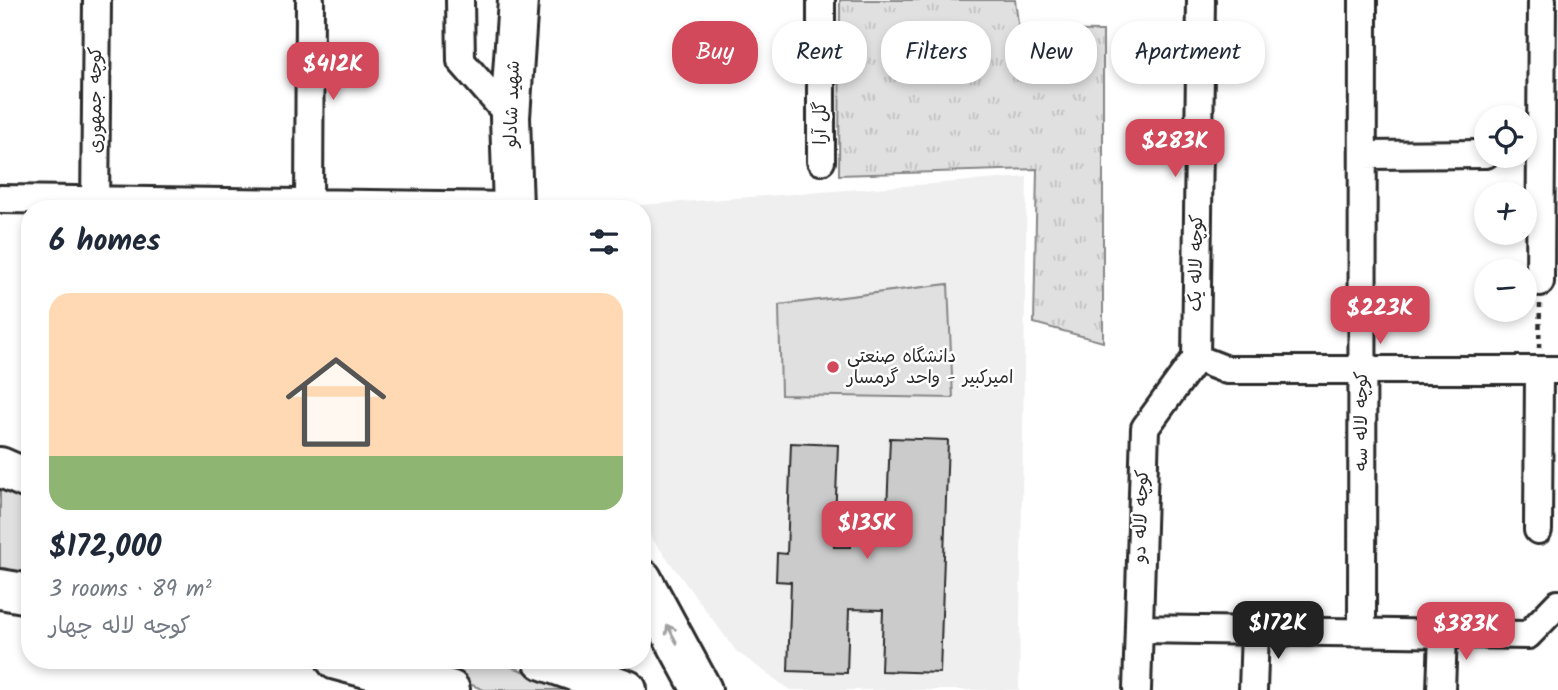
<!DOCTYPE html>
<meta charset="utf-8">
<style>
:root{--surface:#fff;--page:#f2f2f3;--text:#1f2937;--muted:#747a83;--accent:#d1495b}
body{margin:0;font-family:Kalam,"Playpen Sans Arabic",sans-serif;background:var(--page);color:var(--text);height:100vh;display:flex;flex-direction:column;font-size:26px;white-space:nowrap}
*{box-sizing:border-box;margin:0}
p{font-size:23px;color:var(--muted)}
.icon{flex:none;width:38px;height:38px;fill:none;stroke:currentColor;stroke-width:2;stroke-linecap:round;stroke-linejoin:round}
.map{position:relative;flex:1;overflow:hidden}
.side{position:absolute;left:21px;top:200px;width:630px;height:469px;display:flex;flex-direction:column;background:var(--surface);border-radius:28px;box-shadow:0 4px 10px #0003}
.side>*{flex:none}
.guide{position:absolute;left:672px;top:21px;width:665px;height:63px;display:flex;gap:14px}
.buttons{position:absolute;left:1474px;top:105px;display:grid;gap:14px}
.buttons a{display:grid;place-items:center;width:63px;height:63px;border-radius:50%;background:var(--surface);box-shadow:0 4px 10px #0003;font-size:35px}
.price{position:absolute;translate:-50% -60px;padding:0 16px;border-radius:14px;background:var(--accent);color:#fff;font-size:23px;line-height:46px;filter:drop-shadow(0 2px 4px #0008)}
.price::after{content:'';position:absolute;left:50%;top:42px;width:21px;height:16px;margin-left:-10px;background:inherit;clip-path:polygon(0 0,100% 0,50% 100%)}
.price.current{background:#222;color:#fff}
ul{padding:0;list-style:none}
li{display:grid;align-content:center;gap:14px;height:371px;padding:0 28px}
li span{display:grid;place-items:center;height:217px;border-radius:21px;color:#555}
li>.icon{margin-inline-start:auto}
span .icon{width:126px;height:126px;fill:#fffc;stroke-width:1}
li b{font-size:30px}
h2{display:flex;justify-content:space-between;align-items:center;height:84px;padding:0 28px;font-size:30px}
.pill{padding:0 24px;border-radius:28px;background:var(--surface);box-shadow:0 4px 10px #0003;font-size:24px;line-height:63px}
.pill.current{background:var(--accent);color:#fff}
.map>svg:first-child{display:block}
</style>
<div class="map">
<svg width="1558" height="690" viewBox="0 0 1558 690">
<defs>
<pattern id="park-tufts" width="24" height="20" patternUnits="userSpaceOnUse" patternTransform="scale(1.75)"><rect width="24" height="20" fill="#e0e0e0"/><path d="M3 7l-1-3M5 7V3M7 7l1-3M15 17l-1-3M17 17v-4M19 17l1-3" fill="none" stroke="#c0c0c0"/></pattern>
</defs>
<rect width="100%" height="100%" fill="#fff"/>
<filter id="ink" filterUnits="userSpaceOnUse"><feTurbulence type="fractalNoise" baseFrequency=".0143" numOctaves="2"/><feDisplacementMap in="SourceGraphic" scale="14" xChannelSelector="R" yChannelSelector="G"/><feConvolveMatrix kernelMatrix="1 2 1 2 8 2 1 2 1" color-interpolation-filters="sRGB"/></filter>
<g filter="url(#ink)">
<path fill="#efefef" d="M1027,177L1019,690H790L736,651L642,525V208H597Z"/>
<path fill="#e0e0e0" stroke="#868686" stroke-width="2" d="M948,284L953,398L781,395L779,305Z
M0,485L30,496V580L0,575Z
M390,660H492L529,673L568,690H484L460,680Z"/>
<path fill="url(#park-tufts)" stroke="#868686" stroke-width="2" d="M840,0H1015L1019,30L1103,31V342L1034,323L1037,169L839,175Z"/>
<path fill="#cbcbcb" stroke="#2b2b2b" stroke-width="2" d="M890,438L948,440L940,673L881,671L883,610L849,609L847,673L788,671L791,582L776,581L777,553L787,554L791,443L838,445L834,547H851V532L886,534Z"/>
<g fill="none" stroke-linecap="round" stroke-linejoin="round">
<g stroke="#2b2b2b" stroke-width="32">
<path id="street" d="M460,0L461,61L510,117
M821,0V161
M1363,155L1486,154
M0,199L513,206
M95,208L97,0
M309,208L310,0
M1540,282L1542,0
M1196,358L1227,370H1558
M1196,358L1201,0
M1538,530L1539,370
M1139,629L1528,635L1558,604
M1362,632L1363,0
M1137,690L1145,428L1196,358
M1253,690L1255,631
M1441,690L1443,634"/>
</g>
<g stroke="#2b2b2b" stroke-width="44">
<path id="secondary" d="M513,208L510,117L518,0
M0,467L30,480
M642,579L702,690
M0,589L30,594
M336,660L450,690
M543,660L627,690"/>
</g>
<path stroke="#2b2b2b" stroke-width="4.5" stroke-dasharray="5 5" stroke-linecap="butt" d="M1539,348L1540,304"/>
<use href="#street" stroke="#fff" stroke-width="26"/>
<use href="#secondary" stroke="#fff" stroke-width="38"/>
</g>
<defs><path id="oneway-shaft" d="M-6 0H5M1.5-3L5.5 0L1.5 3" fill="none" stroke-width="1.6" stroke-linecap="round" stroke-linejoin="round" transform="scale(1.75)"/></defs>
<use stroke="#a0a0a0" href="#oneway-shaft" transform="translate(672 634) rotate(-118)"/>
</g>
<circle fill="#d1495b" stroke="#fff" stroke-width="2.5" cx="833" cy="367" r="7"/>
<g text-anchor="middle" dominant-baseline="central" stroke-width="5" stroke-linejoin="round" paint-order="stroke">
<g font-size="18" fill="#2b2b2b" stroke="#fff">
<text transform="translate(96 100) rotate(-90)">کوچه جمهوری</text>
<text transform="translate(513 104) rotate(-88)">شهید شادلو</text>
<text transform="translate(821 123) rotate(-90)">گل آرا</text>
<text transform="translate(1197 263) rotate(-89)">کوچه لاله یک</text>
<text transform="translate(1362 421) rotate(-90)">کوچه لاله سه</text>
<text transform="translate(1142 516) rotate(-88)">کوچه لاله دو</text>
</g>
<g font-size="18" fill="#2b2b2b" stroke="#fff" text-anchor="start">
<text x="847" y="357">دانشگاه صنعتی<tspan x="847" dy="21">امیرکبیر - واحد گرمسار</tspan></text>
</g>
</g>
</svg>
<div class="buttons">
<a><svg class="icon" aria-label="locate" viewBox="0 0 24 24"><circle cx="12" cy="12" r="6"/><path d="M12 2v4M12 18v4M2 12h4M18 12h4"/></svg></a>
<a>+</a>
<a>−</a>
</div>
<b class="price" style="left:333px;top:102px">$412K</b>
<b class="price" style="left:1175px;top:179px">$283K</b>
<b class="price" style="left:1380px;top:346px">$223K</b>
<b class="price" style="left:867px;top:561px">$135K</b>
<b class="price current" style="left:1278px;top:661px">$172K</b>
<b class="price" style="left:1466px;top:662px">$383K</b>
<div class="guide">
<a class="pill current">Buy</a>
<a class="pill">Rent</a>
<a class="pill">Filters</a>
<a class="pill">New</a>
<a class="pill">Apartment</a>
</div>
<section class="side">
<h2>6 homes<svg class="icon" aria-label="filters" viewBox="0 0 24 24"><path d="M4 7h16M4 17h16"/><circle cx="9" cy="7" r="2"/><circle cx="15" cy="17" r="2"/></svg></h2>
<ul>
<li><span style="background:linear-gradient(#ffd9b3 75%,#8fb573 0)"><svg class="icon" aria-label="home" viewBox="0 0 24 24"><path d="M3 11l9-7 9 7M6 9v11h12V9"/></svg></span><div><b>$172,000</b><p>3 rooms · 89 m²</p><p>کوچه لاله چهار</p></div></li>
</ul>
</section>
</div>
